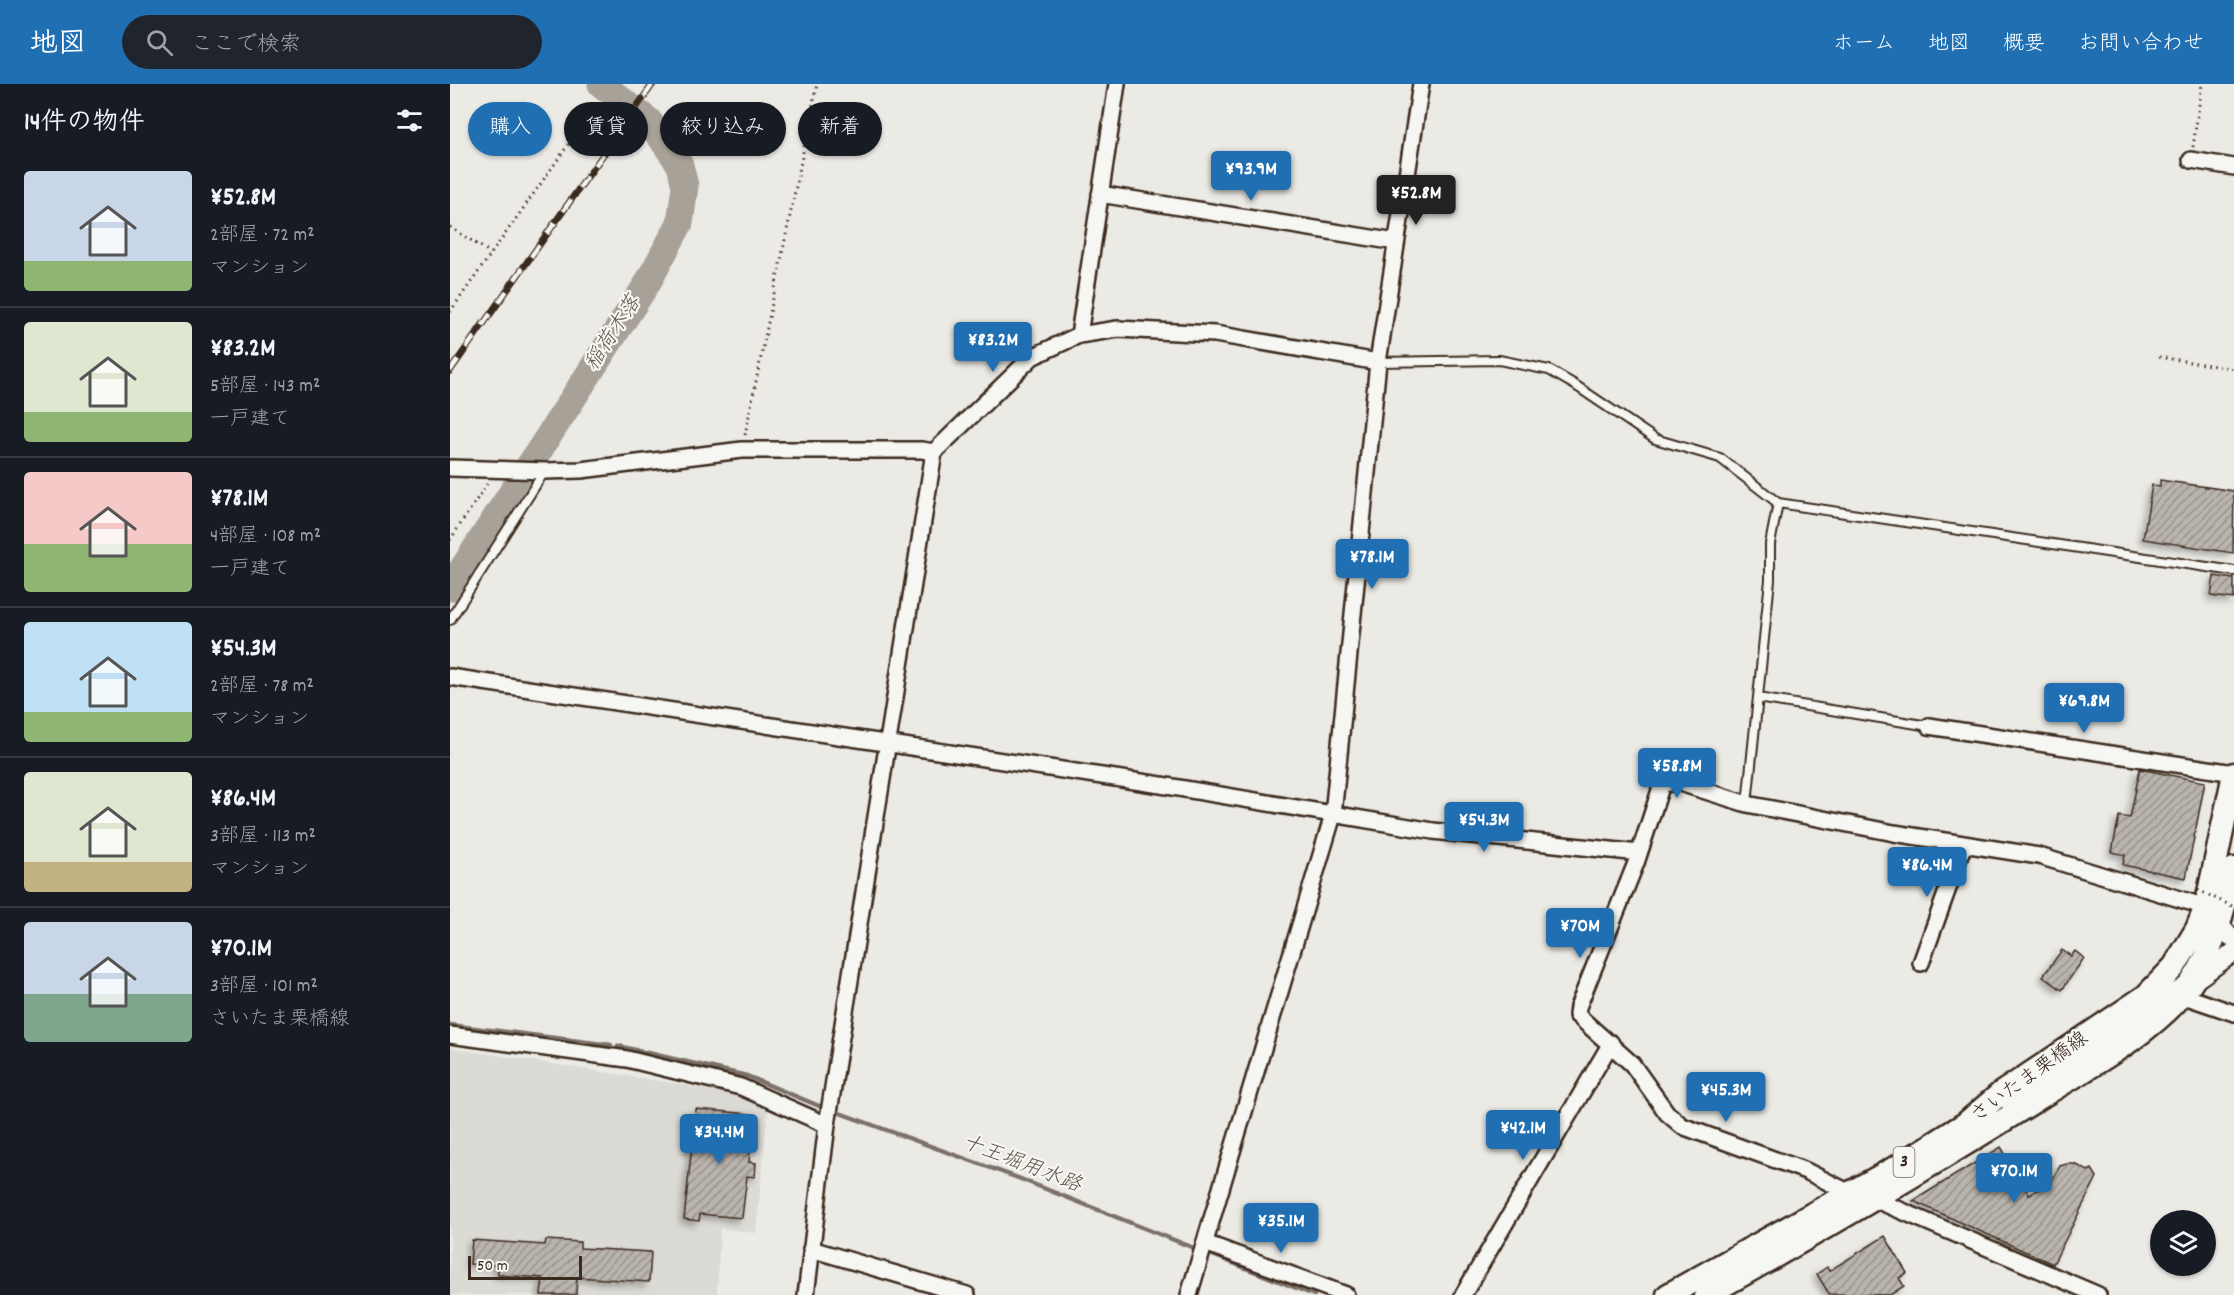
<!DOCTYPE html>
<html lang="ja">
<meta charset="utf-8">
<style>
:root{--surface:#171b24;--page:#20242c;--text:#f1f3f6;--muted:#9ea1a6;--line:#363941;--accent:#1f6fb2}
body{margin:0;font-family:Dekko,"Klee One",sans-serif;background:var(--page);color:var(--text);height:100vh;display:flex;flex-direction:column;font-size:22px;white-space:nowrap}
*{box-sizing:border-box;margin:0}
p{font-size:20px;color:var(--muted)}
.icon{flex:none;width:33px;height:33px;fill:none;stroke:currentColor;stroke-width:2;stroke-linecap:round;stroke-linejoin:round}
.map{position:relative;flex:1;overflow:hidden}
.sheet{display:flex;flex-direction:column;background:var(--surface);width:450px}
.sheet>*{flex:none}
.guide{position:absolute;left:18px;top:18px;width:570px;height:54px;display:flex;gap:12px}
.tools{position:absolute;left:1700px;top:1126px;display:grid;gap:12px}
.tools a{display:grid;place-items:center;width:66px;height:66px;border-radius:50%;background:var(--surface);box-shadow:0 2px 4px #0004;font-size:30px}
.scale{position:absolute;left:18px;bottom:15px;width:114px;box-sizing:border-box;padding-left:6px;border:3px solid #3b2a1e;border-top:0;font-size:16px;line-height:21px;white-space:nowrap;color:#3b2a1e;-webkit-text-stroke:4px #f6f6f2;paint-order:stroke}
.price{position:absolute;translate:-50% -51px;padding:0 14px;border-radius:6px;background:var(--accent);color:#fff;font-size:20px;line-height:39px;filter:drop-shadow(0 2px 3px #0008)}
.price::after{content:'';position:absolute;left:50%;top:36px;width:18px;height:14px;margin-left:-9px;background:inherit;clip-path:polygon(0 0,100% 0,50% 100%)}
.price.current{background:#222;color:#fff}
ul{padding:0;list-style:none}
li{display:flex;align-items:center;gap:18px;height:150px;padding:0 24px}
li+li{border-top:2px solid var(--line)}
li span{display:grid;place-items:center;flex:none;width:168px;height:120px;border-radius:6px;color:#555}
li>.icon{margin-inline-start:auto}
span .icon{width:72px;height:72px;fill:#fffc;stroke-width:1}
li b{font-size:26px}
h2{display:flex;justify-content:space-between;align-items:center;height:72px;padding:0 24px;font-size:26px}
.pill{padding:0 21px;border-radius:27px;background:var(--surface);box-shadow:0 2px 4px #0004;font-size:21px;line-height:54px}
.pill.current{background:var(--accent);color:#fff}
header{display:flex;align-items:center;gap:36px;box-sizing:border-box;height:84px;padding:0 30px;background:var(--accent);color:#fff}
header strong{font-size:28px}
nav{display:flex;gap:33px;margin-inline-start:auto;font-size:21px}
.search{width:420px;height:54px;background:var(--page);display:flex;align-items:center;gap:15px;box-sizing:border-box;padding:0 21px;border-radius:33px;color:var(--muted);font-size:22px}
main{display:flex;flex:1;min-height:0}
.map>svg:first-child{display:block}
</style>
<header>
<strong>地図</strong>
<div class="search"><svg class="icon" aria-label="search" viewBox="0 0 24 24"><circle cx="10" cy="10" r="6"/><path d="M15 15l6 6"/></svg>ここで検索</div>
<nav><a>ホーム</a><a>地図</a><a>概要</a><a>お問い合わせ</a></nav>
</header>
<main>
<section class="sheet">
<h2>14件の物件<svg class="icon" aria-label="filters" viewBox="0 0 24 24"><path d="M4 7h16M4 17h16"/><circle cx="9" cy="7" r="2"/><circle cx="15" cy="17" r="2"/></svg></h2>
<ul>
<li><span style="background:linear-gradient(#c9d6e8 75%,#8fb573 0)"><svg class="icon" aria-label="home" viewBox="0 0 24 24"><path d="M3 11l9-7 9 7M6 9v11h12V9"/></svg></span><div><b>¥52.8M</b><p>2部屋 · 72 m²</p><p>マンション</p></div></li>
<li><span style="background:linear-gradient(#dfe7d0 75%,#8fb573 0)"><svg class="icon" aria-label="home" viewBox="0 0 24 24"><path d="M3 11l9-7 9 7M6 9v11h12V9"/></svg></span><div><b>¥83.2M</b><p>5部屋 · 143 m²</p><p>一戸建て</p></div></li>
<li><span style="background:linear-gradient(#f6c9c9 60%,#8fb573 0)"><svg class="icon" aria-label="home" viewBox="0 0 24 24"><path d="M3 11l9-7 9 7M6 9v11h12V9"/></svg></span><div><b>¥78.1M</b><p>4部屋 · 108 m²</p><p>一戸建て</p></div></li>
<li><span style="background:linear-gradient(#bfe0f5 75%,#8fb573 0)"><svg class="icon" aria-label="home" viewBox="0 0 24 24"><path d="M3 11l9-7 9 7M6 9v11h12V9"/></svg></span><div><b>¥54.3M</b><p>2部屋 · 78 m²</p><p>マンション</p></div></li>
<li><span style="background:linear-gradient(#dfe7d0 75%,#c2b280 0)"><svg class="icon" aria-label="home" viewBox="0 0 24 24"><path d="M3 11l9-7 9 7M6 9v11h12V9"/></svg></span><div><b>¥86.4M</b><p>3部屋 · 113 m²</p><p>マンション</p></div></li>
<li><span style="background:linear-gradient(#c9d6e8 60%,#7fa58c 0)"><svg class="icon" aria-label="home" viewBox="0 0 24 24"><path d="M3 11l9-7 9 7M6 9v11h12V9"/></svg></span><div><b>¥70.1M</b><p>3部屋 · 101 m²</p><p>さいたま栗橋線</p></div></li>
</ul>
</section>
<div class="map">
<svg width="1784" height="1211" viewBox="0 0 1784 1211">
<defs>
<pattern id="building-hatch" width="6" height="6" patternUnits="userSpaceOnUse" patternTransform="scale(1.5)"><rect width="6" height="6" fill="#bab4ae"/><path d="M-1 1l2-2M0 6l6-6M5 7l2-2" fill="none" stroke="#98938d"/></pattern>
<filter id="shadow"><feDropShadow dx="-4" dy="4" stdDeviation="3" flood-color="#0004"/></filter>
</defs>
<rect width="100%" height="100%" fill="#ebeae5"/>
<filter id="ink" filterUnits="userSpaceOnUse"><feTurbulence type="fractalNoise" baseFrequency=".0167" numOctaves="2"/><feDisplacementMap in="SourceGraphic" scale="12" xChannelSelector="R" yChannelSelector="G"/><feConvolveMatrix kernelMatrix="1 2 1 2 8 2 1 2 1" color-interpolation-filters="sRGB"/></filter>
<g filter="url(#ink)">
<path fill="#dcdad4" d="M0,964L279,1008L318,1023L306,1149L270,1144L267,1211H0Z"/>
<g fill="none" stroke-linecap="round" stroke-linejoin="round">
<path stroke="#7c7167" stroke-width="4.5" d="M0,941L161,961
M168,962L297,992L374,1024
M387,1028L568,1094L744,1164
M755,1168L864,1211"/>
<path stroke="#a8a198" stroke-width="27" d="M0,504L197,200L230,139L235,102L230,81L199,37L151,0"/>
</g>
<path fill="url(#building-hatch)" stroke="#3b2a1e" stroke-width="1.5" filter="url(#shadow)" d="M1710,396L1784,407L1783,469L1693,455L1702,401L1710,402Z
M1764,492L1784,495V515L1761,512Z
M1690,685L1755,698L1736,794L1673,781L1675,771L1662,768L1669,732L1680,734Z
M1612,866L1621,872L1625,867L1634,874L1612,906L1593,892Z
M246,1025L300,1030L298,1047L302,1048L299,1078L306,1079L305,1093L297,1092L292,1134L250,1130L249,1137L234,1135Z
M1551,1063L1579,1110L1600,1100L1610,1082L1617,1080H1625L1638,1087L1642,1085L1647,1093L1603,1180L1463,1117Z
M1435,1152L1457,1189L1449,1194L1454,1202L1440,1211L1379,1210L1367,1190L1377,1183L1379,1187Z
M22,1156L95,1161L96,1156L130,1158V1164L201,1168L199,1198L127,1193L126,1211H91L93,1194L48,1191V1181L20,1180Z"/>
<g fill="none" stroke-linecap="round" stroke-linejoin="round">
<g stroke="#3b2a1e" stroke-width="12">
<path id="service" d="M928,278L1049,276L1099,286L1125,301L1205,355L1270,374L1328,419L1784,487
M0,536L94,388
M1308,614L1479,642
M1297,720L1320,496V460L1328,419"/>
</g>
<g stroke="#3b2a1e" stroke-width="20">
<path id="minor" d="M1741,76L1784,83
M650,110L946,158
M629,251L667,0
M0,384L95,387L131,386L292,366H472L484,368
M0,593L711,701L983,747L1189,769
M1479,642L1784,689
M1471,879L1514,760
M1731,911L1784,929
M0,951L177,975L291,1003L377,1041
M1400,1109L1356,1087L1232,1042L1217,1029L1182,980L1127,931L1128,923L1186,779L1212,700L1227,698L1297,720L1444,749L1589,772L1756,823
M1424,1115L1648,1211
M755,1159L896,1211
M361,1165L517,1211
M356,1211L377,1041L484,368L582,273L629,251L668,245L765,250L928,278
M739,1211L883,731L928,278L971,0
M1013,1211L1161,959"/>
</g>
<g stroke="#3b2a1e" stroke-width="22">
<path id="tertiary" d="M1763,831L1777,850L1784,854
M1559,1017L1741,899L1784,868"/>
</g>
<g stroke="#3b2a1e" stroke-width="27">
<path id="primary" d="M1218,1211L1450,1081L1515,1040L1550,1010L1696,912L1724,883L1747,845L1756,823L1784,690
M1256,1211C1369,1148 1480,1083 1589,1014C1638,983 1695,954 1733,910C1763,874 1772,829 1784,785"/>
</g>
<path stroke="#3b2a1e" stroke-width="3" stroke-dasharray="1.5 4.5" stroke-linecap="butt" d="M1743,63L1752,0
M0,143L41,169
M0,228L135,37
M1709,273L1784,285
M295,351L367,0
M0,456L37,400"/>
<use href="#service" stroke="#f6f6f2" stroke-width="8"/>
<use href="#minor" stroke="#f6f6f2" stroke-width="15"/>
<use href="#tertiary" stroke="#f6f6f2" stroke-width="18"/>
<use href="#primary" stroke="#f6f6f2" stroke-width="22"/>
<g stroke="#3b2a1e" stroke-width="7">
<path id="rail" d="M0,287L203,0"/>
</g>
<use href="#rail" stroke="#f6f6f2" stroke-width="4.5" stroke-dasharray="14" stroke-linecap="butt"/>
<path stroke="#3b2a1e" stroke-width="3" stroke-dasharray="1.5 4.5" stroke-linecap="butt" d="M1748,806L1784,823"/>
</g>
</g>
<g text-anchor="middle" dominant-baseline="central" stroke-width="4.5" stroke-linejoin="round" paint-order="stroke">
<rect fill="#f6f6f2" stroke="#73675e" stroke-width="1.5" x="1443.5" y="1063" width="21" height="30" rx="4.5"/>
<g font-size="18" font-weight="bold" fill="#3b2a1e">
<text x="1454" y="1078">3</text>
</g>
<g font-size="20" fill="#3b2a1e" stroke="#f6f6f2">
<text transform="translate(1580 994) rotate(-36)">さいたま栗橋線</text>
</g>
<g font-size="21" font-style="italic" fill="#615449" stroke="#f6f6f2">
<text transform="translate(164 250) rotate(-57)">稲荷木落</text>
<text transform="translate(571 1081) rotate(21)">十王堀用水路</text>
</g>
</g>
</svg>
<div class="tools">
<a><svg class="icon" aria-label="layers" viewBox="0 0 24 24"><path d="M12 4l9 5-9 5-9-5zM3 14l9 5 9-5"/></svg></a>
</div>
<div class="scale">50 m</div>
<b class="price" style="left:801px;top:118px">¥93.9M</b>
<b class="price current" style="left:966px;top:142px">¥52.8M</b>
<b class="price" style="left:543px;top:289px">¥83.2M</b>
<b class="price" style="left:922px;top:506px">¥78.1M</b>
<b class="price" style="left:1634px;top:650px">¥69.8M</b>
<b class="price" style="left:1227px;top:715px">¥58.8M</b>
<b class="price" style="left:1034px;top:769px">¥54.3M</b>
<b class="price" style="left:1477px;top:814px">¥86.4M</b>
<b class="price" style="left:1130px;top:875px">¥70M</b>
<b class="price" style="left:1276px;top:1039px">¥45.3M</b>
<b class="price" style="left:1073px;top:1077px">¥42.1M</b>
<b class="price" style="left:269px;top:1081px">¥34.4M</b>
<b class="price" style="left:1564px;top:1120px">¥70.1M</b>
<b class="price" style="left:831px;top:1170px">¥35.1M</b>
<div class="guide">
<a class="pill current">購入</a>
<a class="pill">賃貸</a>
<a class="pill">絞り込み</a>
<a class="pill">新着</a>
</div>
</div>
</main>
